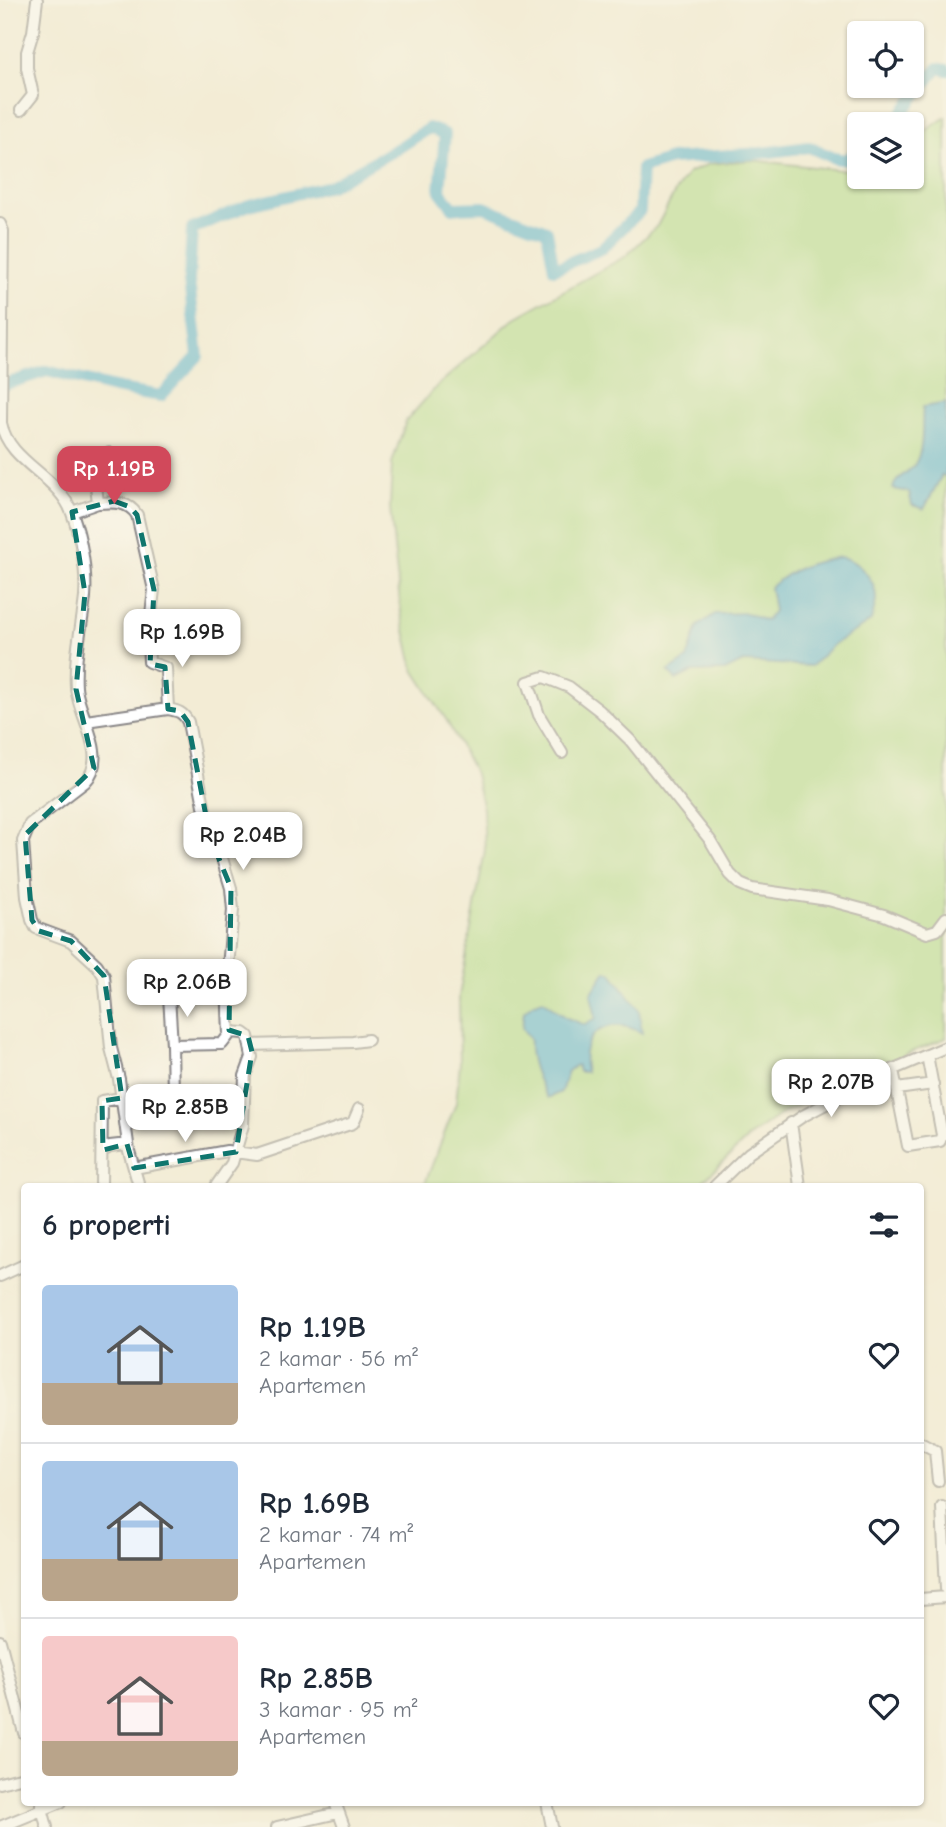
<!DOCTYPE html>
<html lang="id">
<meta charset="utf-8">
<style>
:root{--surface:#fff;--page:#f2f2f3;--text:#1f2937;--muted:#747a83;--line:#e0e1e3;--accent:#d1495b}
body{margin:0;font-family:"Comic Neue",sans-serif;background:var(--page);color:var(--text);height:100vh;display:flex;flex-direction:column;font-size:26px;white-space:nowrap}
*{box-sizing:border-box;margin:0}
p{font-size:23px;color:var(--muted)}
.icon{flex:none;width:38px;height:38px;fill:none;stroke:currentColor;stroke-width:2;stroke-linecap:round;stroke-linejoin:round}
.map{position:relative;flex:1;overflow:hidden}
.details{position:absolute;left:21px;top:1183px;width:903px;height:623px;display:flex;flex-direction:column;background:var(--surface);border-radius:7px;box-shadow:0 2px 5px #0004}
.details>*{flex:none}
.controls{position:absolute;left:847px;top:21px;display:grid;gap:14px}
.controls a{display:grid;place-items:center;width:77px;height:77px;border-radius:7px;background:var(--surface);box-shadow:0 2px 5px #0004;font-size:35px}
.price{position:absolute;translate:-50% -60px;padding:0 16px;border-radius:14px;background:#fff;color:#222;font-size:23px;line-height:46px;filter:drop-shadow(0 2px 4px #0008)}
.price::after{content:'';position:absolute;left:50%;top:42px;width:21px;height:16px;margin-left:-10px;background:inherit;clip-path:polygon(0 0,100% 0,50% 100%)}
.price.current{background:var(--accent);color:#fff}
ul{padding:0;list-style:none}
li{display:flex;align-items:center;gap:21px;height:175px;padding:0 21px}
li+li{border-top:2px solid var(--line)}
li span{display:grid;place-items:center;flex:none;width:196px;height:140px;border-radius:7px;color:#555}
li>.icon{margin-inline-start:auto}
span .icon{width:84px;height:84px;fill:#fffc;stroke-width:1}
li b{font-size:30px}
h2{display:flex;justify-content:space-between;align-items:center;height:84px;padding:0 21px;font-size:30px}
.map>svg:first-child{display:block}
</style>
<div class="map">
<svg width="946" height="1827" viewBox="0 0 946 1827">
<rect width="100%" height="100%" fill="#fbf7ec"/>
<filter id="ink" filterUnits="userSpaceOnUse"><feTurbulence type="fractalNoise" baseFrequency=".0143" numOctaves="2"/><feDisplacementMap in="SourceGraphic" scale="14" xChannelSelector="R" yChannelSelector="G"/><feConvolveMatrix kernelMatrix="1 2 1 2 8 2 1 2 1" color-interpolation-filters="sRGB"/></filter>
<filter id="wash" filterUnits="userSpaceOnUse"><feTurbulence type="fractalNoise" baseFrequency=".00686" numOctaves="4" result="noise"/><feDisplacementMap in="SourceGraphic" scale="28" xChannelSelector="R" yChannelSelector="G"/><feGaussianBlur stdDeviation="1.57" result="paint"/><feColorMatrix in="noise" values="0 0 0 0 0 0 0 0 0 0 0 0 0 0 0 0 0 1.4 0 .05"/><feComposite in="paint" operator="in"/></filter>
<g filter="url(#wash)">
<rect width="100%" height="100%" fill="#f3ecd6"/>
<path fill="#aeda86" stroke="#687e60" stroke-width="2" d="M946,117V1038L860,1073L779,1115L749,1137L698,1186H424L456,1103L460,1063L459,996L485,850L483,809L475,774L447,721L414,670L401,613L390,508L392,463L406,421L437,386L515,318L626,256L657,226L675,192L688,173L709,164L751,160L841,170L859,167V177H912V140Z"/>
<path fill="#51afcf" stroke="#3a6885" stroke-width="2" d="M946,403V476L942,475L924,509L912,505L909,492L893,489C895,476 909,474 915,464C925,447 921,426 923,407Z
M840,557C858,560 876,580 876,598C876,606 872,614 871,621L834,644L811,666L743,662L725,671L692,672L676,680L668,672L687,659L698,626L715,614L747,613L766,621L774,611L770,587C793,568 811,562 840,557Z
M606,971L612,973L639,1010L642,1033C609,1014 577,1034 586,1072H579L577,1065L568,1071L561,1092L548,1098C537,1081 528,1058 530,1039L522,1028L524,1011L532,1004L543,1000L567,1018L585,1025L596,1018L591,994Z"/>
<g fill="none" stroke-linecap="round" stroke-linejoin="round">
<path stroke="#51afcf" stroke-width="12" d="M893,124L938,68L946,70
M0,386L47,371L114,388L161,396L198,356L189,281L192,229L249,205L330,186L400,147L429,128L445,134L440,191L453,208L484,207L547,231L554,269L601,249L640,211L642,168L671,159L762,153L809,147L834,158L846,160L859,150"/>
</g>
</g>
<g filter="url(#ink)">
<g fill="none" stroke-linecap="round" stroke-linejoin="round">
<g stroke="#8a8788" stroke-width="14">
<path id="minor" d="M21,110L33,95L27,68V52L33,32L37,0
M0,224L3,231L1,423C9,463 58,475 72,513C81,537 87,571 85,597C82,626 74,657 76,687C78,716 110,756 85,782L30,824L23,841L27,897L32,920L36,928L71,941L97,965L104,976L111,1048L119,1079L129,1151L139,1186
M98,503C114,502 128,501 137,515L154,590L148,639L149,662L166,668L168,709
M72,512L98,503L94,467L109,453
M86,721L168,709C178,711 183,712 188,722L210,837L221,855L231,888L233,910L227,979L229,1035L222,1044L172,1045L173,1094L182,1122
M562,753L539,715L528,682L544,677L569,687L600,711L630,740L710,840L730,874L740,884L752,889L828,900L884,915L927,933L937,930L946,918
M169,996L172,1045
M251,1045L353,1042L368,1040
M893,1070L908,1146L940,1141L942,1135L927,1055
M897,1089L933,1084
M123,1103L173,1094
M791,1123L800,1186
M103,1150L110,1146L128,1144
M134,1168L227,1151L257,1155L353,1123L359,1109
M101,1186L102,1101L122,1098
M216,1186L232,1163L243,1125L245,1076L252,1057L248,1036L244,1033L230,1032
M715,1186L749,1153L803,1116L880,1075L946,1047
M0,1276L24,1265
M920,1443L935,1451L938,1481
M942,1507L946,1589
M920,1599L946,1597
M0,1641L24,1733
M0,1783L24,1777
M335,1802L344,1827
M547,1802L552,1827
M41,1805L47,1827
M0,1827L61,1802
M277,1827L338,1813"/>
</g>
<use href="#minor" stroke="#fff" stroke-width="10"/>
</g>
</g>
<path d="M0 0H946V1827H0ZM114,501L130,507L137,515L154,590L150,664L165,667L168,709L180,711L188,722L210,837L231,888L229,1030L248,1036L252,1052L236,1152L134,1168L127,1144L103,1150L102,1101L122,1098L104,976L71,941L39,931L32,920L25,835L94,768L76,689L85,593L72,512Z" fill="#f3ecd6" fill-opacity=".55" fill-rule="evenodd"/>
<path fill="none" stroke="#0f766e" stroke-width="5" stroke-dasharray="14 9" stroke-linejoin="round" d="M114,501L130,507L137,515L154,590L150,664L165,667L168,709L180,711L188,722L210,837L231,888L229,1030L248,1036L252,1052L236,1152L134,1168L127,1144L103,1150L102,1101L122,1098L104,976L71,941L39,931L32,920L25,835L94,768L76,689L85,593L72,512Z"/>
</svg>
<div class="controls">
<a><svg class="icon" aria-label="locate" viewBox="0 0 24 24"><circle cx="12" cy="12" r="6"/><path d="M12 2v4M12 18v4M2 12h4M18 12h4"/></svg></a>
<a><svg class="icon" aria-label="layers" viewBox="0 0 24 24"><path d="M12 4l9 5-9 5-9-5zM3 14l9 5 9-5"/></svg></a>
</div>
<b class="price current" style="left:114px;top:506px">Rp 1.19B</b>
<b class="price" style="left:182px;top:669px">Rp 1.69B</b>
<b class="price" style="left:243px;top:872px">Rp 2.04B</b>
<b class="price" style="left:187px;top:1019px">Rp 2.06B</b>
<b class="price" style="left:831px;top:1119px">Rp 2.07B</b>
<b class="price" style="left:185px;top:1144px">Rp 2.85B</b>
<section class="details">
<h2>6 properti<svg class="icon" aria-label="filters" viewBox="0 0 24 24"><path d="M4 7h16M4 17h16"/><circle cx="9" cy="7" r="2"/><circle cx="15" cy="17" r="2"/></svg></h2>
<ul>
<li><span style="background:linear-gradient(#a9c7e8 70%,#b9a48a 0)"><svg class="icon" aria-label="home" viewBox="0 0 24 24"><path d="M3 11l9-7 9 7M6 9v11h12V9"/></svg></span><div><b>Rp 1.19B</b><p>2 kamar · 56 m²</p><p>Apartemen</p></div><svg class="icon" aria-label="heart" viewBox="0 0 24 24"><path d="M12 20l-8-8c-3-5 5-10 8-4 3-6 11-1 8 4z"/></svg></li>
<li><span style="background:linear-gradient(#a9c7e8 70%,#b9a48a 0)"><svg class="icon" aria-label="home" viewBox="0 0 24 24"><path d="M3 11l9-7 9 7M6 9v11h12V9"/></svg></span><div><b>Rp 1.69B</b><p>2 kamar · 74 m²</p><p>Apartemen</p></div><svg class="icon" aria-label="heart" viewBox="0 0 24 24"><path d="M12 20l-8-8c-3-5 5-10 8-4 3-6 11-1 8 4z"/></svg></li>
<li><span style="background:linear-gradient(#f6c9c9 75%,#b9a48a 0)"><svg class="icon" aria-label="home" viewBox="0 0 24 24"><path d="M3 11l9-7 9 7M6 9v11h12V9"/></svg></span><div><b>Rp 2.85B</b><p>3 kamar · 95 m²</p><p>Apartemen</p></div><svg class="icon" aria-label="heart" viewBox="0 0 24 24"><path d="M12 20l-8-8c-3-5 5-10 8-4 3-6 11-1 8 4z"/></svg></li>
</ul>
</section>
</div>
